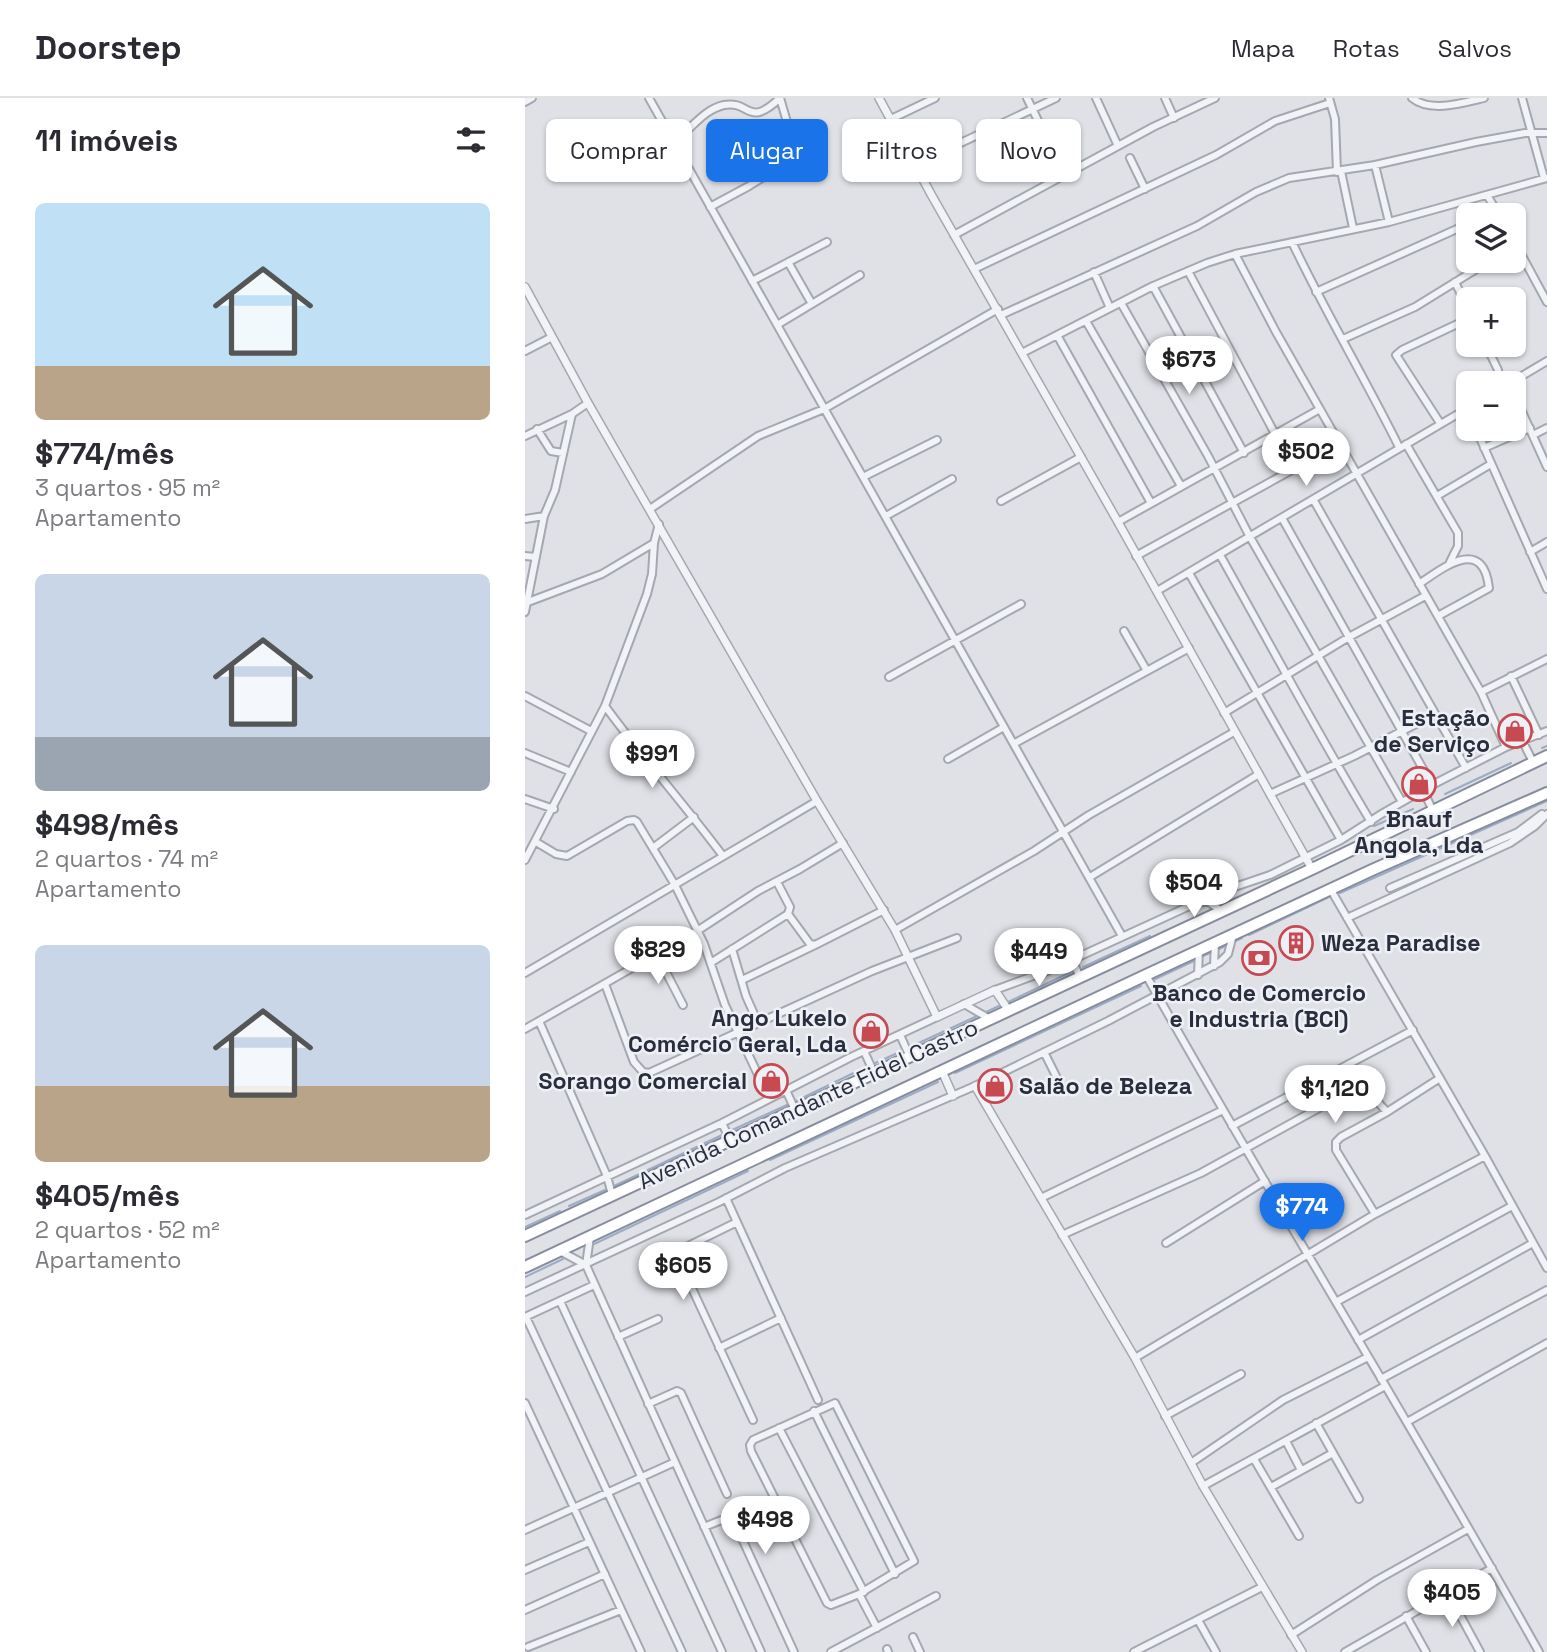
<!DOCTYPE html>
<html lang="pt">
<meta charset="utf-8">
<style>
:root{--surface:#fff;--page:#f7f7f7;--text:#2b2b33;--muted:#7c7c81;--line:#e1e1e2;--accent:#1a73e8}
body{margin:0;font-family:"Space Grotesk",sans-serif;background:var(--page);color:var(--text);height:100vh;display:flex;flex-direction:column;font-size:26px;white-space:nowrap}
*{box-sizing:border-box;margin:0}
p{font-size:23px;color:var(--muted)}
.icon{flex:none;width:38px;height:38px;fill:none;stroke:currentColor;stroke-width:2;stroke-linecap:round;stroke-linejoin:round}
.map{position:relative;flex:1;overflow:hidden}
.sheet{display:flex;flex-direction:column;background:var(--surface);width:525px}
.sheet>*{flex:none}
.top-card{position:absolute;left:21px;top:21px;width:665px;height:63px;display:flex;gap:14px}
.controls{position:absolute;left:931px;top:105px;display:grid;gap:14px}
.controls a{display:grid;place-items:center;width:70px;height:70px;border-radius:10px;background:var(--surface);box-shadow:0 2px 5px #0004;font-size:35px}
.price{position:absolute;translate:-50% -60px;padding:0 16px;border-radius:24px;background:#fff;color:#222;font-size:23px;line-height:46px;filter:drop-shadow(0 2px 4px #0008)}
.price::after{content:'';position:absolute;left:50%;top:42px;width:21px;height:16px;margin-left:-10px;background:inherit;clip-path:polygon(0 0,100% 0,50% 100%)}
.price.active{background:var(--accent);color:#fff}
ul{padding:0;list-style:none}
li{display:grid;align-content:center;gap:14px;height:371px;padding:0 35px}
li span{display:grid;place-items:center;height:217px;border-radius:10px;color:#555}
li>.icon{margin-inline-start:auto}
span .icon{width:126px;height:126px;fill:#fffc;stroke-width:1}
li b{font-size:30px}
h2{display:flex;justify-content:space-between;align-items:center;height:84px;padding:0 35px;font-size:30px}
.tag{padding:0 24px;border-radius:10px;background:var(--surface);box-shadow:0 2px 5px #0004;font-size:24px;line-height:63px}
.tag.active{background:var(--accent);color:#fff}
header{display:flex;align-items:center;gap:42px;box-sizing:border-box;height:98px;padding:0 35px;background:var(--surface);border-bottom:2px solid var(--line)}
header strong{font-size:33px}
nav{display:flex;gap:38px;margin-inline-start:auto;font-size:24px}
main{display:flex;flex:1;min-height:0}
.map>svg:first-child{display:block}
</style>
<header>
<strong>Doorstep</strong>
<nav><a>Mapa</a><a>Rotas</a><a>Salvos</a></nav>
</header>
<main>
<section class="sheet">
<h2>11 imóveis<svg class="icon" aria-label="filters" viewBox="0 0 24 24"><path d="M4 7h16M4 17h16"/><circle cx="9" cy="7" r="2"/><circle cx="15" cy="17" r="2"/></svg></h2>
<ul>
<li><span style="background:linear-gradient(#bfe0f5 75%,#b9a48a 0)"><svg class="icon" aria-label="home" viewBox="0 0 24 24"><path d="M3 11l9-7 9 7M6 9v11h12V9"/></svg></span><div><b>$774/mês</b><p>3 quartos · 95 m²</p><p>Apartamento</p></div></li>
<li><span style="background:linear-gradient(#c9d6e8 75%,#9aa5b1 0)"><svg class="icon" aria-label="home" viewBox="0 0 24 24"><path d="M3 11l9-7 9 7M6 9v11h12V9"/></svg></span><div><b>$498/mês</b><p>2 quartos · 74 m²</p><p>Apartamento</p></div></li>
<li><span style="background:linear-gradient(#c9d6e8 65%,#b9a48a 0)"><svg class="icon" aria-label="home" viewBox="0 0 24 24"><path d="M3 11l9-7 9 7M6 9v11h12V9"/></svg></span><div><b>$405/mês</b><p>2 quartos · 52 m²</p><p>Apartamento</p></div></li>
</ul>
</section>
<div class="map">
<svg width="1022" height="1554" viewBox="0 0 1022 1554">
<rect width="100%" height="100%" fill="#dfe1e7"/>
<g fill="none" stroke-linecap="round" stroke-linejoin="round">
<path stroke="#9cacc6" stroke-width="2" d="M1017,650L1022,648
M920,696L986,665
M849,728L888,711
M815,795L1022,703
M724,837L804,799
M708,844L717,840
M692,852L703,847
M676,859L687,854
M558,869L625,838
M626,883L671,862
M483,904L546,874
M461,914L476,907
M385,949L452,918
M348,966L377,953
M430,975L616,888
M271,1003L343,968
M205,1033L264,1006
M245,1062L413,984
M89,1088L197,1037
M44,1108L80,1092
M0,1129L35,1113
M67,1147L223,1073
M0,1179L38,1161"/>
<g stroke="#a5a8b1" stroke-width="10">
<path id="minor" d="M124,0L597,838
M571,0L593,48
M640,0L649,20
M804,0L810,21L812,74
M887,0C905,15 938,5 959,0
M997,0L1019,80
M0,4L7,0
M366,21L410,0
M157,37C170,26 181,11 199,7C226,2 222,31 255,0
M477,58L520,37L502,0
M605,60L620,91
M391,66L531,0
M850,67L864,124
M816,73L828,130
M962,97L974,117
M185,109L224,88L272,58L255,0
M429,137L628,29L690,0
M989,143L1022,204
M767,144C800,214 840,280 874,349
M710,156L751,234L931,550L956,594L981,649
M263,164L287,206
M449,171L691,57L750,23L805,5
M663,173L750,336
M569,174L585,210
M227,183L302,144
M930,184L943,211
M628,188L719,355
M791,194L943,126
M596,205L683,358L725,439L877,704
M476,217L672,128L731,94L764,80L850,67L951,44L1000,35H1022
M561,223L656,388
M252,227L335,177
M532,237L626,405
M818,241L890,209L958,167
M961,247L973,272L975,285
M0,253L27,239
M497,255L628,188L682,165L710,156L864,124L1022,80
M985,285L1022,263
M989,296L1022,369
M915,325L871,257L877,252L943,221
M12,331L26,353L38,355
M951,331L1022,491
M1008,337L1022,330
M0,338L47,316
M881,346L933,435V448L925,464
M959,350L1005,330
M338,379L412,342
M912,398L966,366
M788,401L941,670
M476,403L556,359
M125,411L233,338L299,311L473,211
M361,418L427,381
M757,420L907,687
M0,421L19,418
M593,424L795,311
M1005,454L1022,444
M695,457C745,546 793,636 846,724
M0,458L11,459
M611,458L814,346
M664,475L816,742
M894,486C919,469 958,438 964,490L913,518
M632,493L943,310
M3,504L77,476L129,445
M0,514L19,418L30,392L47,316L63,305
M599,533L622,573
M986,578L1014,637
M364,579L496,506
M956,594L1022,561
M0,598L66,633
M80,608C118,660 160,707 198,758
M699,615L824,539L900,498
M998,644L1008,664
M490,645L664,550
M0,655L46,674
M423,661L479,629
M898,692L908,713
M745,696L829,658L910,616
M0,701L29,711
M11,744L31,756L42,758L102,723L109,722L112,724L150,787L179,846L200,907L244,1000
M128,750L169,719
M0,762L80,608L122,496L127,476L129,445L134,426
M565,779L734,676
M252,784L265,809L263,816
M865,790L993,734L1017,716
M806,792L960,1058L1022,1170
M676,804H684L696,813
M822,820L985,745L1010,728L1022,716
M370,832L509,753L564,717L709,634
M290,847L359,812
M207,851L221,898L233,925
M127,858L133,869L142,876L158,907
M547,862L555,879
M187,864L263,816L285,846L290,847L217,882
M689,868L690,845
M0,875L292,703
M621,877C748,1104 887,1326 1014,1554
M673,877L674,852
M80,886L109,964L118,974L124,975L347,873L432,840
M470,892L527,871L695,794L745,777L816,742L858,715L907,687L981,649L1022,633
M439,906L465,921
M14,923L82,1078L87,1097
M0,931L172,833L233,793L275,771L318,745
M375,937L385,959
M339,953L349,975
M519,954L534,984
M798,981L807,997
M261,992L270,1012
M197,1025L205,1042
M707,1028L888,932
M201,1100L293,1302
M516,1100L698,1012
M850,1116L811,1052V1044L816,1039L862,1014L915,980
M0,1117L197,1025L326,959L412,919
M212,1124L159,1150L154,1152L152,1158L228,1322
M537,1137L676,1075L794,1010C807,1000 819,983 838,988L862,1014
M65,1139L61,1167L65,1176L236,1554
M641,1145L740,1083
M35,1153L61,1167
M0,1194L194,1104L260,1070L450,988L583,923L695,864L703,856L708,837
M35,1203L197,1554
M811,1204L987,1108
M0,1219L69,1187
M1,1219L157,1554
M93,1239L133,1221
M833,1242L1008,1145
M194,1250L256,1220
M610,1260L850,1116L960,1058
M856,1281L1022,1192
M0,1305L116,1554
M123,1306L152,1293L156,1295L202,1396
M289,1313L370,1476
M640,1318L716,1276
M882,1324L1022,1245
M791,1325L834,1401
M254,1330L339,1494
M761,1343L776,1372
M729,1361L774,1438
M666,1365L758,1302L843,1259
M678,1388L860,1288
M746,1389L808,1355
M179,1429L204,1419L208,1421L269,1554
M0,1432L150,1364
M0,1472L64,1444
M923,1495L955,1554
M334,1496L306,1507L302,1505L226,1353L225,1347L228,1342L310,1305L389,1463L334,1496L352,1530
M0,1512L80,1476
M881,1518L901,1554
M673,1522L691,1554
M766,1537L852,1482L943,1431
M388,1539L395,1554
M3,1549L96,1512
M362,1551L363,1554
M306,1554L411,1498
M609,1554L737,1489
M820,1554L967,1470"/>
</g>
<g stroke="#a5a8b1" stroke-width="10">
<path id="tertiary" d="M354,0L407,98L593,424L787,771
M0,189L63,305L292,703L370,832L412,919L470,892L484,913
M417,973L428,998
M450,988L610,1260L678,1388L777,1554"/>
</g>
<g stroke="#878d9d" stroke-width="14">
<path id="motorway" d="M0,1138L787,771L1022,658
M0,1169L621,877L847,772L1022,695"/>
</g>
<use href="#minor" stroke="#f1f3f6" stroke-width="6"/>
<use href="#tertiary" stroke="#f1f3f6" stroke-width="7"/>
<use href="#motorway" stroke="#fff" stroke-width="10"/>
</g>
<defs>
<g id="shop-ring" transform="scale(1.75)"><circle r="9.5" fill="#eef0f5" stroke="#c64a50" stroke-width="1.5"/><path d="M-5-2.5h2.3a2.7 3.5 0 0 1 5.4 0H5L5.5 6h-11ZM-1.5-2.5h3a1.5 2.3 0 0 0-3 0Z" fill="#c64a50"/></g>
<g id="building-ring" transform="scale(1.75)"><circle r="9.5" fill="#eef0f5" stroke="#c64a50" stroke-width="1.5"/><path d="M-4-6H4V6H1V3H-1V6H-4ZM-2.5-4.3h1.7v1.8h-1.7ZM.8-4.3h1.7v1.8H.8ZM-2.5-1h1.7V.8h-1.7ZM.8-1h1.7V.8H.8Z" fill="#c64a50"/></g>
<g id="bank-ring" transform="scale(1.75)"><circle r="9.5" fill="#eef0f5" stroke="#c64a50" stroke-width="1.5"/><path d="M-6-4H6V4H-6ZM0-2.3a2.3 2.3 0 1 0 0 4.6a2.3 2.3 0 1 0 0-4.6Z" fill="#c64a50"/></g>
</defs>
<g fill-rule="evenodd">
<use href="#shop-ring" x="990" y="633"/>
<use href="#shop-ring" x="894" y="686"/>
<use href="#building-ring" x="771" y="845"/>
<use href="#bank-ring" x="734" y="860"/>
<use href="#shop-ring" x="346" y="933"/>
<use href="#shop-ring" x="246" y="983"/>
<use href="#shop-ring" x="470" y="988"/>
</g>
<g text-anchor="middle" dominant-baseline="central" stroke-width="5" stroke-linejoin="round" paint-order="stroke">
<g font-size="23" font-weight="bold" fill="#292e3e" stroke="#eef0f5" text-anchor="end">
<text x="965" y="620">Estação<tspan x="965" dy="26">de Serviço</tspan></text>
<text x="894" y="721" text-anchor="middle">Bnauf<tspan x="894" dy="26">Angola, Lda</tspan></text>
<text x="796" y="845" text-anchor="start">Weza Paradise</text>
<text x="734" y="895" text-anchor="middle">Banco de Comercio<tspan x="734" dy="26">e Industria (BCI)</tspan></text>
<text x="322" y="920">Ango Lukelo<tspan x="322" dy="26">Comércio Geral, Lda</tspan></text>
<text x="222" y="983">Sorango Comercial</text>
<text x="494" y="988" text-anchor="start">Salão de Beleza</text>
</g>
<g font-size="23" fill="#292e3e" stroke="#eef0f5">
<text transform="translate(283 1006) rotate(-25)">Avenida Comandante Fidel Castro</text>
</g>
</g>
</svg>
<div class="controls">
<a><svg class="icon" aria-label="layers" viewBox="0 0 24 24"><path d="M12 4l9 5-9 5-9-5zM3 14l9 5 9-5"/></svg></a>
<a>+</a>
<a>−</a>
</div>
<b class="price" style="left:664px;top:298px">$673</b>
<b class="price" style="left:781px;top:390px">$502</b>
<b class="price" style="left:127px;top:692px">$991</b>
<b class="price" style="left:669px;top:821px">$504</b>
<b class="price" style="left:133px;top:888px">$829</b>
<b class="price" style="left:514px;top:890px">$449</b>
<b class="price" style="left:810px;top:1027px">$1,120</b>
<b class="price active" style="left:777px;top:1145px">$774</b>
<b class="price" style="left:158px;top:1204px">$605</b>
<b class="price" style="left:240px;top:1458px">$498</b>
<b class="price" style="left:927px;top:1531px">$405</b>
<div class="top-card">
<a class="tag">Comprar</a>
<a class="tag active">Alugar</a>
<a class="tag">Filtros</a>
<a class="tag">Novo</a>
</div>
</div>
</main>
